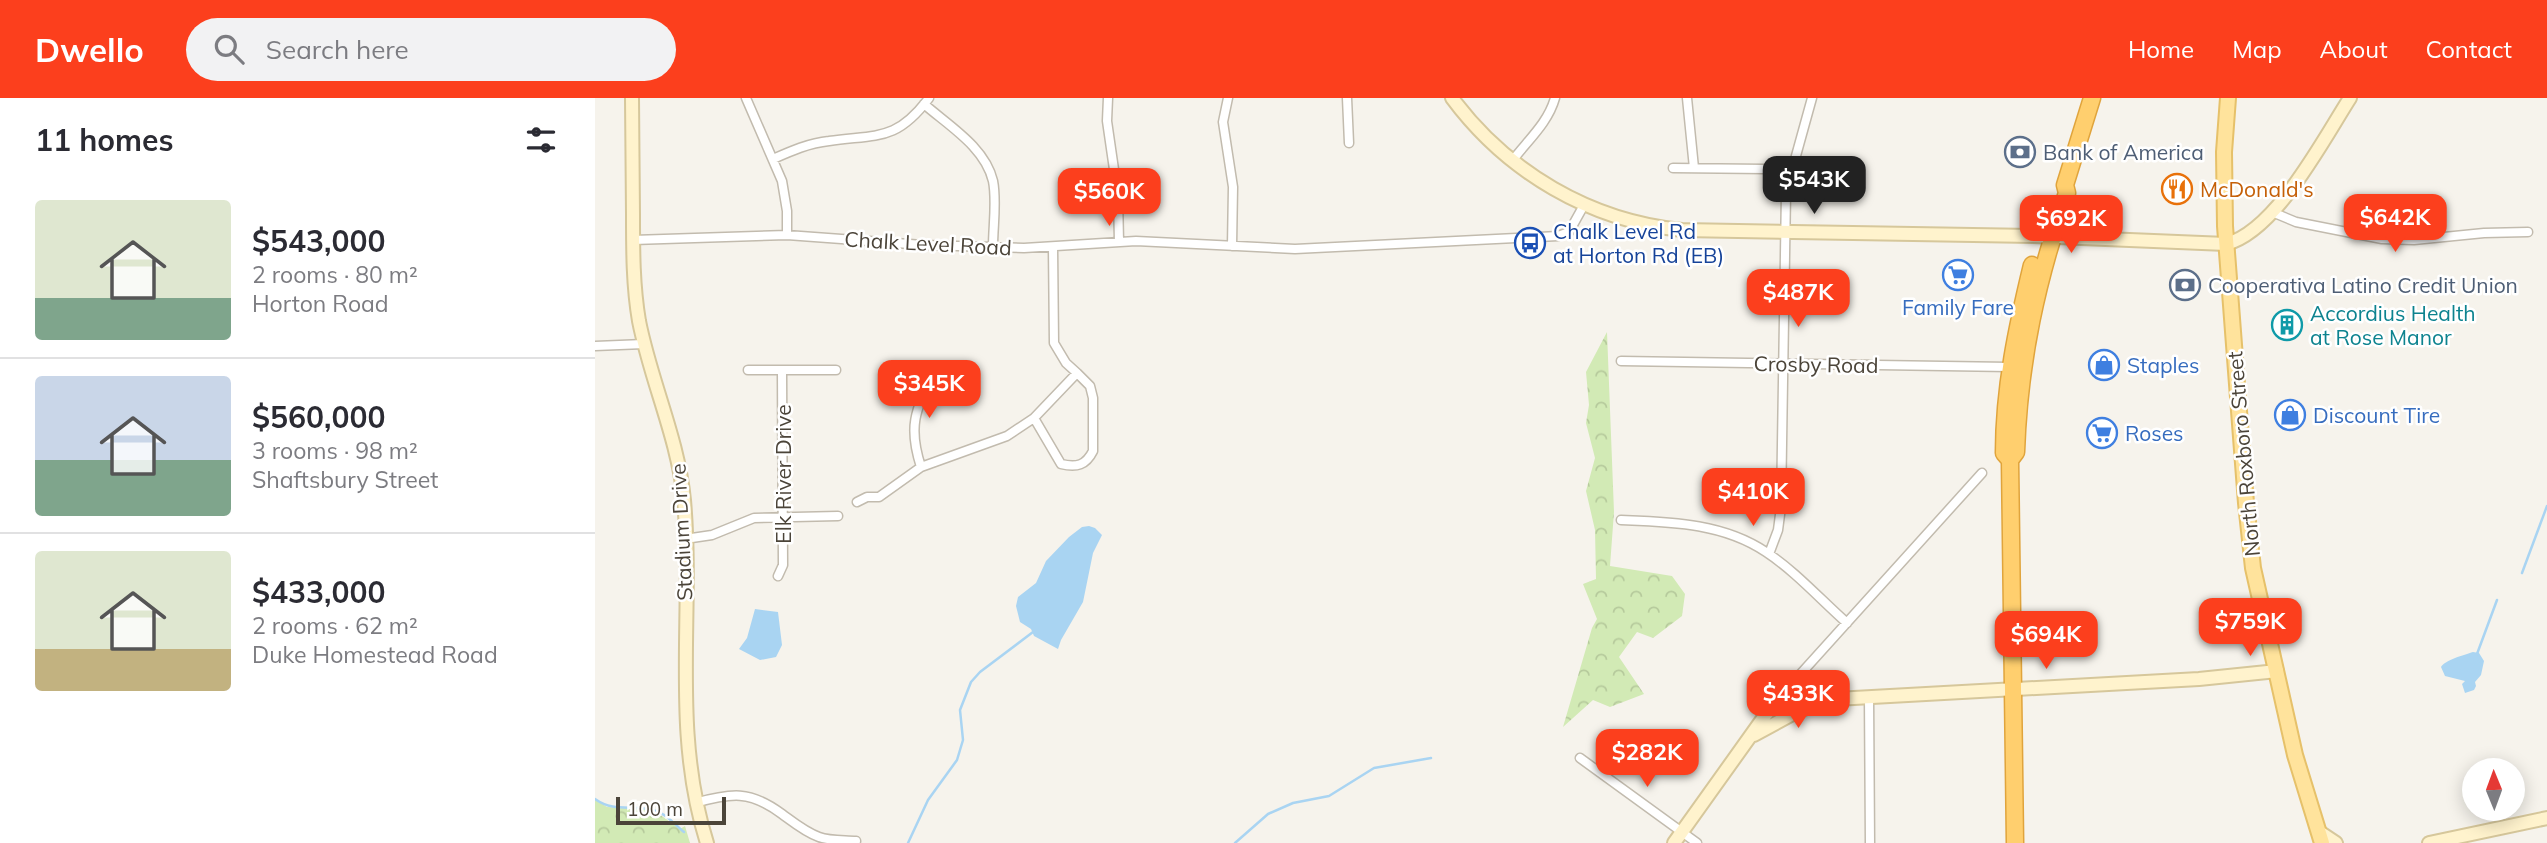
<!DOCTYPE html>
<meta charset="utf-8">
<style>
:root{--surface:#fff;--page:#f2f2f3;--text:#2b2b33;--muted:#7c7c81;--line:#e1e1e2;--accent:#fc3f1d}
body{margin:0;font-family:Mulish,sans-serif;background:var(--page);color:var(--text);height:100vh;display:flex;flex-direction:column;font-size:26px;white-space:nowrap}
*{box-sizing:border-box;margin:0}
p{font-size:23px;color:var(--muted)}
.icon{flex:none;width:38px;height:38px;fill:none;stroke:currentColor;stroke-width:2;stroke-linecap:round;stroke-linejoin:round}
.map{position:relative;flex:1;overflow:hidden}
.panel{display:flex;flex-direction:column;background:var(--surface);width:595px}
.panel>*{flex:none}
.needle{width:46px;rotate:359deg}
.fabs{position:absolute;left:1867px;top:660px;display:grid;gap:14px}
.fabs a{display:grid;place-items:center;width:63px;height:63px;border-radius:50%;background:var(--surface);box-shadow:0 4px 18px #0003;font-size:35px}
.scale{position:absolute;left:21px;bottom:18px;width:110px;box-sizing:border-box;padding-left:7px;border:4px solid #4b4439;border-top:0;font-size:19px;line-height:24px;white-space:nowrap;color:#4b4439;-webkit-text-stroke:5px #fff;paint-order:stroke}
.price{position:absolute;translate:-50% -60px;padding:0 16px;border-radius:14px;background:var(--accent);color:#fff;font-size:23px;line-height:46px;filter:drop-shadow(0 2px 4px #0008)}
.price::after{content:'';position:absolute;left:50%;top:42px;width:21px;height:16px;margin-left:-10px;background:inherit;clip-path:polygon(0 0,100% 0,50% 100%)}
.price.selected{background:#222;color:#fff}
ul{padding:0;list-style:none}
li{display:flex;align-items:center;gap:21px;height:175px;padding:0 35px}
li+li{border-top:2px solid var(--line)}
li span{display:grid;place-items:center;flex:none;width:196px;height:140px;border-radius:7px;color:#555}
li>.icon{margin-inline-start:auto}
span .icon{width:84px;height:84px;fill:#fffc;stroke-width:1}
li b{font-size:30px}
h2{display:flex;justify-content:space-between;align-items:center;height:84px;padding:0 35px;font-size:30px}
header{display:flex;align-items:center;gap:42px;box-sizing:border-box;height:98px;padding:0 35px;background:var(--accent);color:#fff}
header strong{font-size:33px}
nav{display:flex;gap:38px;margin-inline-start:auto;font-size:24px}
.search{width:490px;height:63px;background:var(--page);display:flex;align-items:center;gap:18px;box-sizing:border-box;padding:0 24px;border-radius:38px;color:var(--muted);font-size:26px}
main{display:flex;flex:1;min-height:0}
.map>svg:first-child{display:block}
</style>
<header>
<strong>Dwello</strong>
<div class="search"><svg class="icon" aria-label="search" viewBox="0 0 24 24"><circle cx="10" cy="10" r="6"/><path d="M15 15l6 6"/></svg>Search here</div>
<nav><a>Home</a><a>Map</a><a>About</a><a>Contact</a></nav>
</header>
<main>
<section class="panel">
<h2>11 homes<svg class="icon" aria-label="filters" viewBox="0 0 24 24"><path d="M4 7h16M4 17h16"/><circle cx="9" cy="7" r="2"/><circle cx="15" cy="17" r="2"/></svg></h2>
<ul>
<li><span style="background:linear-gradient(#dfe7d0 70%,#7fa58c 0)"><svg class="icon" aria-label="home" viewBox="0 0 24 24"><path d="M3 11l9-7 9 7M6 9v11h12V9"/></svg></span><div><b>$543,000</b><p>2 rooms · 80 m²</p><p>Horton Road</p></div></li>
<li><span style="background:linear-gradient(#c9d6e8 60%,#7fa58c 0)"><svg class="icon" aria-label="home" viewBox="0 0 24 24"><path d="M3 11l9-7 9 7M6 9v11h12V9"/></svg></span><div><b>$560,000</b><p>3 rooms · 98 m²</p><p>Shaftsbury Street</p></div></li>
<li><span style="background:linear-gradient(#dfe7d0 70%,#c2b280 0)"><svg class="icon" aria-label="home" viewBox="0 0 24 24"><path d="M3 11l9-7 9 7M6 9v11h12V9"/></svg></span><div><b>$433,000</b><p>2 rooms · 62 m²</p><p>Duke Homestead Road</p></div></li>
</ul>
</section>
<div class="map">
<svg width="1952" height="745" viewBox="0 0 1952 745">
<defs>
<pattern id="forest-crowns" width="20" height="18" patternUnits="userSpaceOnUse" patternTransform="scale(1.75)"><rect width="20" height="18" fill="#d2eab5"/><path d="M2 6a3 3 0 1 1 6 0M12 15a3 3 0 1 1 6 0" fill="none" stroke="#b6ca9c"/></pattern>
</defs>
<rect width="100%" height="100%" fill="#f6f3ec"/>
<path fill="url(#forest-crowns)" d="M1012,234L1019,414L1015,468L1077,478L1090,496L1087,518L1058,540L1042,534L1024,559L1049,596L1015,609L998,602L968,629L997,530L1002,521L988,486L1001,481L1000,432L991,393L1000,360L991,325L994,307L991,274Z
M0,701L12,709L57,711L85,731L90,728L95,745H0Z"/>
<path fill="#a9d4f2" d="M494,428L500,430L507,437L498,455L488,504L466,542L463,551L439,538L436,531L425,524L421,508L423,499L441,485L451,463L474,439L487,429Z
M160,511L183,514L187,547L181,559L165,562L144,551L152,540Z
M1878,554L1884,555L1889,563L1886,577L1880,584L1881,588L1879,592L1870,595L1867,586L1870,583L1850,578L1846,569C1850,562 1869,557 1878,554Z"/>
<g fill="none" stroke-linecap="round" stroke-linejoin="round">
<path stroke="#a9d4f2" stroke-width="2.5" d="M1927,475L1952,408
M1882,556L1902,502
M0,701C21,716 39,705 61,713C72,716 80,727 89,734
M313,745L333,702L362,662L368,642L365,612L376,584L385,574L438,534
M640,745L673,716L698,705L734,698L779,670L836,660"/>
<g stroke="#c2bbae" stroke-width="11">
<path id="street" d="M151,0L187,83L192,113V137
M513,0L512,23L523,99L524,144
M633,0L628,24L638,89L637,148
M752,0L754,45
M1092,0L1099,70
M329,6C354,28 390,49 398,83C402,103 398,128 398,149
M178,61C196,53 214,45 234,43C282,36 301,44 334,0
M917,63C933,42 953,25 960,0
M1078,70L1171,71L1194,76
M1677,114L1701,124L1787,141L1819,142L1889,135L1933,134
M38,142L192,137L328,147L429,150L541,143L700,151L963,138L974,134L989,107
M0,248L49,246
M1026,263L1415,269
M153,272H241
M439,320L466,366C482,370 491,367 498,353V300L495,288L482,275
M326,369C313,329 320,313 338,276
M262,404L272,399H284L326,369L412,338L439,320L482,275L471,265L459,245L458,149
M1026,422C1076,424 1128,425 1171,454C1200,473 1225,501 1252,525
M90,441L117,437L159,420L243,418
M1174,456L1183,432L1186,409L1191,94L1217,0
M183,478L188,467L187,273
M1201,581L1387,375
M1274,599L1275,745
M985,660L1102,745
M100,705C136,695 155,692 187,716C198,724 210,734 224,739C235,743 249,742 261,743"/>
</g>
<g stroke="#d6c79b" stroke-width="16">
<path id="secondary" d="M37,0C37,39 38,78 38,117C38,152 38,188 44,223C56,284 83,340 89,402C99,518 76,632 112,745
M857,0C912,74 995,123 1087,132L1438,138L1631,146C1681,133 1728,42 1755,0
M1159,637L1205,612L1238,602
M1723,733L1741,745
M1079,745L1169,619L1201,581L1223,598L1241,601L1604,581L1682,573
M1834,745L1952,720"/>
</g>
<g stroke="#e6c16a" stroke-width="18">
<path id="primary" d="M1633,0L1629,54L1630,128L1651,405L1658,470L1700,657L1727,745"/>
</g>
<g stroke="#e0a43c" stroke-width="19">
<path id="highway" d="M1415,362L1409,355C1409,290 1422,229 1437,167
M1420,745L1415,362L1421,354C1424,263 1442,181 1472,95L1470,87L1497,0"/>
</g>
<use href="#street" stroke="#fff" stroke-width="8"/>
<use href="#secondary" stroke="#fff3cd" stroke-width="12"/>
<use href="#primary" stroke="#ffe39c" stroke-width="14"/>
<use href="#highway" stroke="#ffcf6e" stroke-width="16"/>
</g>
<defs>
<g id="bank-ring" transform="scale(1.575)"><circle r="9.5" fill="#fff" stroke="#5c6f8a" stroke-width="1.5"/><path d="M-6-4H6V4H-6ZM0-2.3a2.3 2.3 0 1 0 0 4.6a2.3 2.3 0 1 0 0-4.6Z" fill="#5c6f8a"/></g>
<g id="restaurant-ring" transform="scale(1.575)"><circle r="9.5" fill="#fff" stroke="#e8710a" stroke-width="1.5"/><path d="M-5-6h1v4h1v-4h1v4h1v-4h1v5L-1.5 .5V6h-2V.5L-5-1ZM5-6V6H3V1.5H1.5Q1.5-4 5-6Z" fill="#e8710a"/></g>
<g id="bus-ring" transform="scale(1.575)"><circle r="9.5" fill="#fff" stroke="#1a4fb4" stroke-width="1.5"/><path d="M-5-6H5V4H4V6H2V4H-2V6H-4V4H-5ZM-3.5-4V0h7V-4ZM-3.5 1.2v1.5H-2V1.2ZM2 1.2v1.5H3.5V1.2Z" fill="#1a4fb4"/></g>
<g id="supermarket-ring" transform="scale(1.575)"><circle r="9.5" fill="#fff" stroke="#3f7fe0" stroke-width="1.5"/><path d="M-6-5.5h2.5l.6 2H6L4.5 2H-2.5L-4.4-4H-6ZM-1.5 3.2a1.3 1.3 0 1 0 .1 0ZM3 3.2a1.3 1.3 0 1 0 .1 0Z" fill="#3f7fe0"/></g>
<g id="building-ring" transform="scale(1.575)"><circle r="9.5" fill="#fff" stroke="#0f9aa8" stroke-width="1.5"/><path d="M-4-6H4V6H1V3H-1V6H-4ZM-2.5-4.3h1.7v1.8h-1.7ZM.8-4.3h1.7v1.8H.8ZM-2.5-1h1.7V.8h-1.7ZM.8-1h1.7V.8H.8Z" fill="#0f9aa8"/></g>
<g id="shop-ring" transform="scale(1.575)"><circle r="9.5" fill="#fff" stroke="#3f7fe0" stroke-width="1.5"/><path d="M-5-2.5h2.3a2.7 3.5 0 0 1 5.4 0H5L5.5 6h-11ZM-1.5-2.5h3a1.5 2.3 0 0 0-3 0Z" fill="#3f7fe0"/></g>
</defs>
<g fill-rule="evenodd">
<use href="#bank-ring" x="1425" y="54"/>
<use href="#restaurant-ring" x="1582" y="91"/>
<use href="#bus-ring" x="935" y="145"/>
<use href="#supermarket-ring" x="1363" y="177"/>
<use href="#bank-ring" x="1590" y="187"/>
<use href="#building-ring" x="1692" y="227"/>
<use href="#shop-ring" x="1509" y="267"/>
<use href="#shop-ring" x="1695" y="317"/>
<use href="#supermarket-ring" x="1507" y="335"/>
</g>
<g text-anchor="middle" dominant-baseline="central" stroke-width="5" stroke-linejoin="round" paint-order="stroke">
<g font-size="21" fill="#4e5e75" stroke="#fff" text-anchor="start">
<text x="1448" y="54">Bank of America</text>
<text x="1613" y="187">Cooperativa Latino Credit Union</text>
</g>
<g font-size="21" fill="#c56008" stroke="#fff" text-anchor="start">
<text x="1605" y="91">McDonald's</text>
</g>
<g font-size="21" fill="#164399" stroke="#fff" text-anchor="start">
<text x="958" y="133">Chalk Level Rd<tspan x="958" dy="24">at Horton Rd (EB)</tspan></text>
</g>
<g font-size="21" fill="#4b4439" stroke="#fff">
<text transform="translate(333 145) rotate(3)">Chalk Level Road</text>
<text transform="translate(1221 266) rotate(1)">Crosby Road</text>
<text transform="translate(1648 356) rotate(-95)">North Roxboro Street</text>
<text transform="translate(188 376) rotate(-90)">Elk River Drive</text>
<text transform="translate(86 434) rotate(-93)">Stadium Drive</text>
</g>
<g font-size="21" fill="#366cbe" stroke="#fff" text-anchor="start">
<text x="1363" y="209" text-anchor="middle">Family Fare</text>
<text x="1532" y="267">Staples</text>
<text x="1718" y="317">Discount Tire</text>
<text x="1530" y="335">Roses</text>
</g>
<g font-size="21" fill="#0d838f" stroke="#fff" text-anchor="start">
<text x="1715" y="215">Accordius Health<tspan x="1715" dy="24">at Rose Manor</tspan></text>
</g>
</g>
</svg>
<div class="fabs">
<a><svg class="needle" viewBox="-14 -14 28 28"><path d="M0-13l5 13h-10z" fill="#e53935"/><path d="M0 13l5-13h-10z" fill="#7c7c81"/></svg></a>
</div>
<div class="scale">100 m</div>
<b class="price selected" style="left:1219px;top:118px">$543K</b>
<b class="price" style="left:514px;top:130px">$560K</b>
<b class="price" style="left:1800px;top:156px">$642K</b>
<b class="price" style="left:1476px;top:157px">$692K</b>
<b class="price" style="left:1203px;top:231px">$487K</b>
<b class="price" style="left:334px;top:322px">$345K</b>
<b class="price" style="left:1158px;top:430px">$410K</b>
<b class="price" style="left:1655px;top:560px">$759K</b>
<b class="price" style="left:1451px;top:573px">$694K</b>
<b class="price" style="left:1203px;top:632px">$433K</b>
<b class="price" style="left:1052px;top:691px">$282K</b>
</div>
</main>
